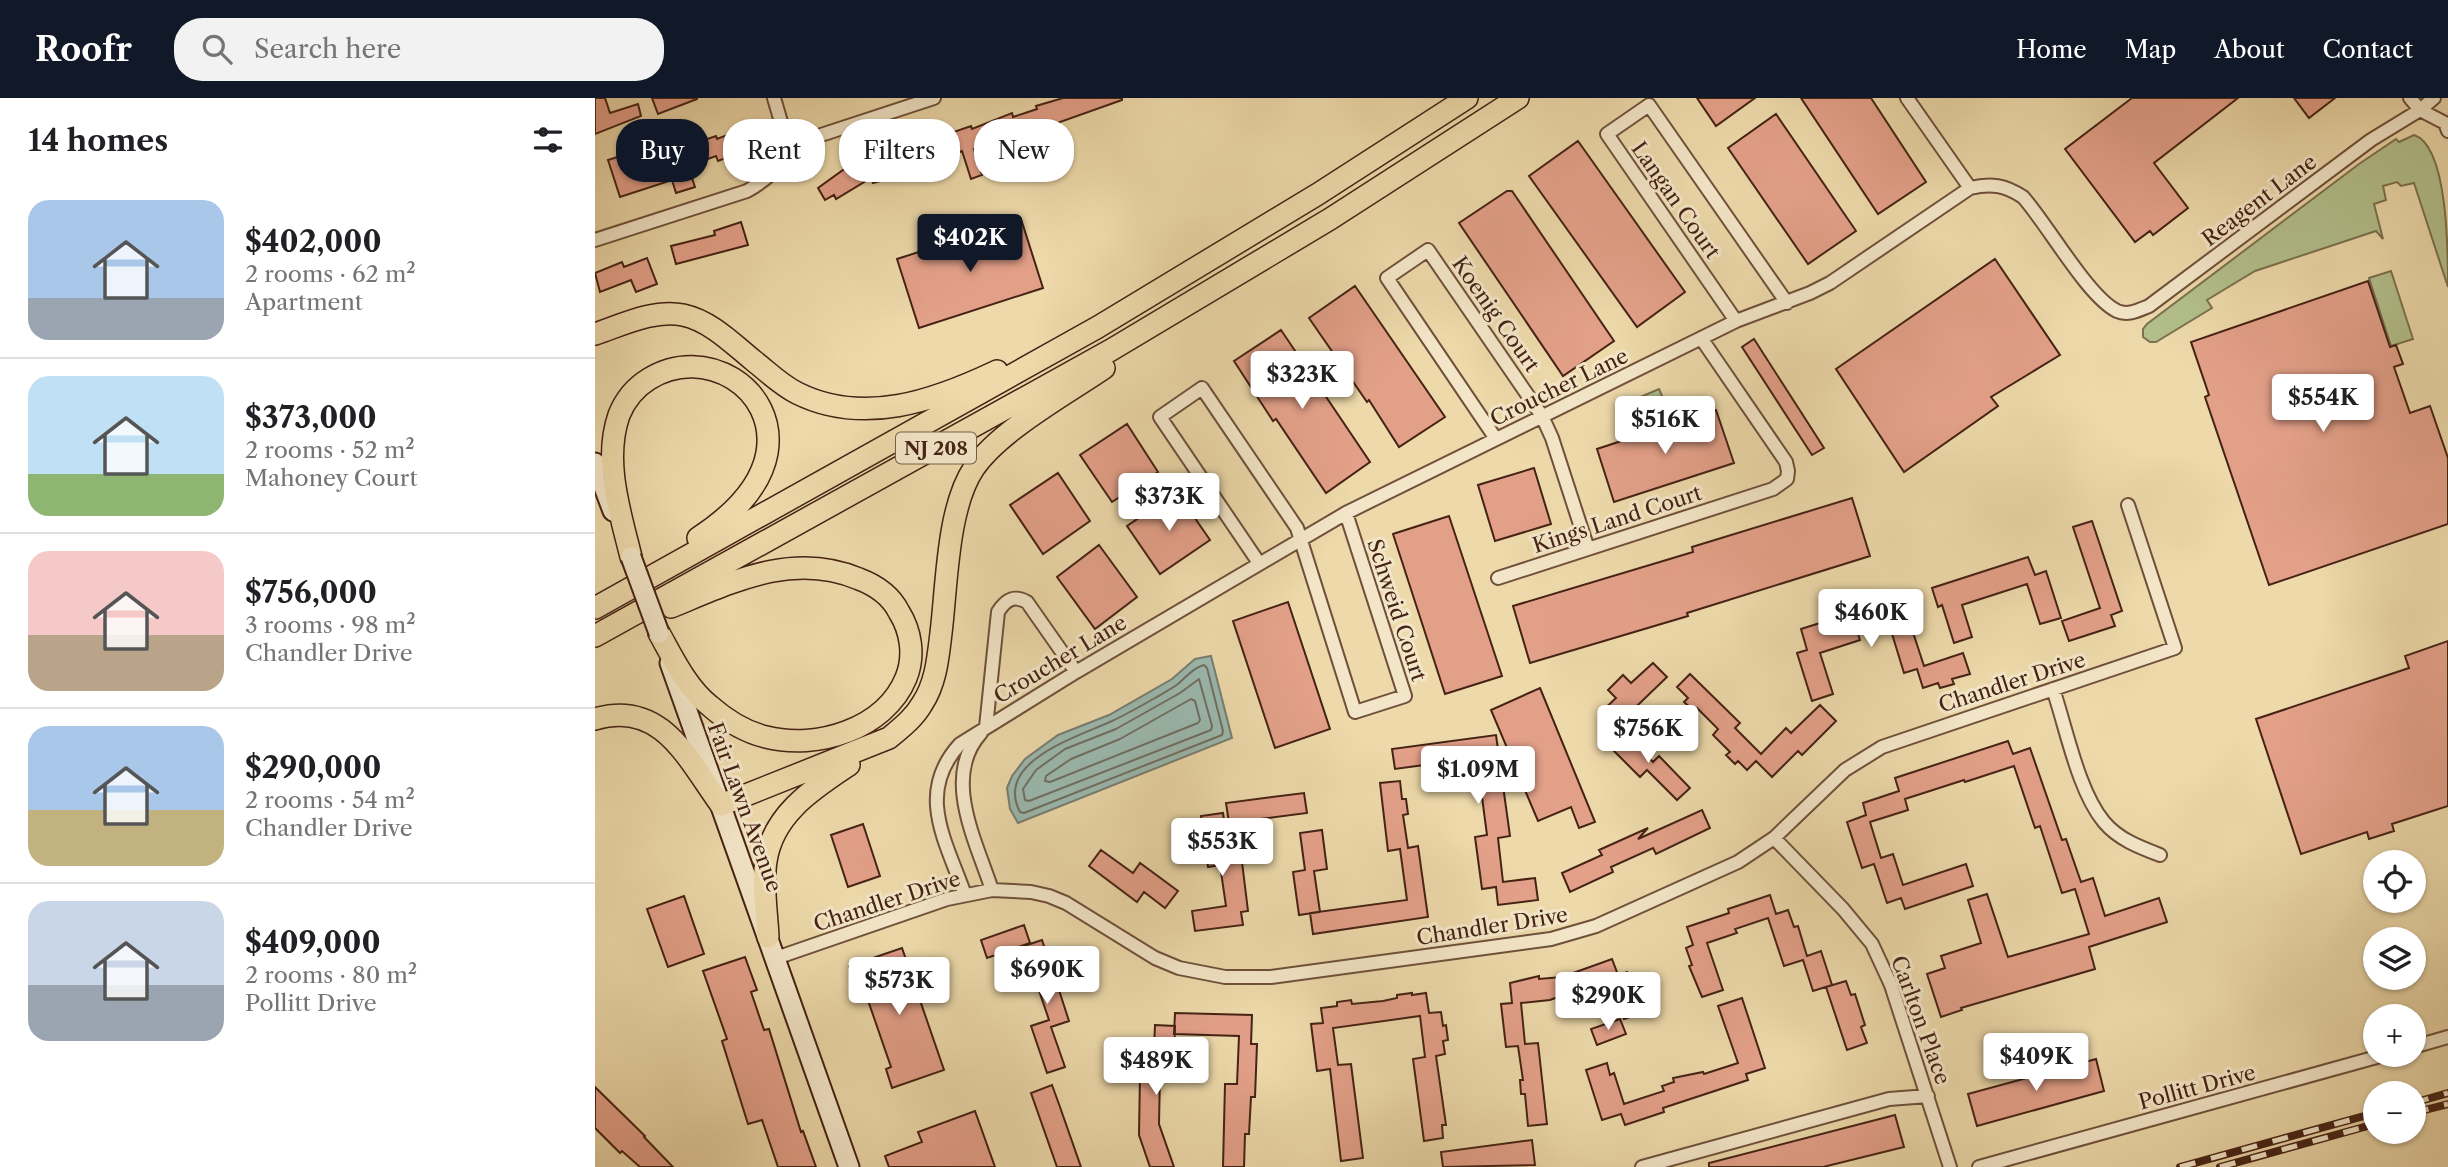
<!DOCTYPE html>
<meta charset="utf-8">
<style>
:root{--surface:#fff;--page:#f2f2f2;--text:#202124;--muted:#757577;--line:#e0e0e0;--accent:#111827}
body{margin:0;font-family:"Libre Caslon Text",serif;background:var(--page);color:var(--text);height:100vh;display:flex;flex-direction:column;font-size:26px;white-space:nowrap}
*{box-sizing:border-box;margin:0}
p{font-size:23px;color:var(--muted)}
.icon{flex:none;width:38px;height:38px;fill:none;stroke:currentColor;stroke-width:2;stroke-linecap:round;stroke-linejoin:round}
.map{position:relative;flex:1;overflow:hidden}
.side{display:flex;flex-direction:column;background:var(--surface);width:595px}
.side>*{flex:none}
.guide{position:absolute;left:21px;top:21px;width:665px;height:63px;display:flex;gap:14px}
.buttons{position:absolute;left:1768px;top:752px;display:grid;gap:14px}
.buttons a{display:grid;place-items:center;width:63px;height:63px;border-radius:50%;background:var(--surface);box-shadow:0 2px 5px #0004;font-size:35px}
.price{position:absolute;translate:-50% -60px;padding:0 16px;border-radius:7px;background:#fff;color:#222;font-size:23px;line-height:46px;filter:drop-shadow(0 2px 4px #0008)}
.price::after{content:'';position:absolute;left:50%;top:42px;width:21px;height:16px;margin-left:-10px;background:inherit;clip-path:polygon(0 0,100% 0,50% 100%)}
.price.active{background:var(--accent);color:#fff}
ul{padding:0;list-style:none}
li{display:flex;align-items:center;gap:21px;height:175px;padding:0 28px}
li+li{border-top:2px solid var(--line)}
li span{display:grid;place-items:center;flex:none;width:196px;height:140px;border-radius:21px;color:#555}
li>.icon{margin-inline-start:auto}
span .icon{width:84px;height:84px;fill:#fffc;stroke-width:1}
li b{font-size:30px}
h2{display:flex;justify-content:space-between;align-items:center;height:84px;padding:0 28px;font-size:30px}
.tag{padding:0 24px;border-radius:28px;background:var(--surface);box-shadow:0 2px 5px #0004;font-size:24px;line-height:63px}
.tag.active{background:var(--accent);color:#fff}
header{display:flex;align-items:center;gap:42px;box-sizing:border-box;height:98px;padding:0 35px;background:var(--accent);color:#fff}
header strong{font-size:33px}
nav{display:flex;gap:38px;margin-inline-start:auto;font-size:24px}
.search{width:490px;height:63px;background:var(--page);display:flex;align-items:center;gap:18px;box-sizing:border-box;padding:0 24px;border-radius:28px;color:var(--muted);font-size:26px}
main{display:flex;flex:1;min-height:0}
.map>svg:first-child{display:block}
</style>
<header>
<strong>Roofr</strong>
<div class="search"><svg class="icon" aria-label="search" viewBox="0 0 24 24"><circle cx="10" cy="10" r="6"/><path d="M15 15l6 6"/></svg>Search here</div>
<nav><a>Home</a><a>Map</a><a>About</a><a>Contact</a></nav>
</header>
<main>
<section class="side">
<h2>14 homes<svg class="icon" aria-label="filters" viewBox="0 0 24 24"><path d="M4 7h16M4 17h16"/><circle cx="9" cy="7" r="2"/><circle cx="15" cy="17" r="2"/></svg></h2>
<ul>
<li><span style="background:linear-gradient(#a9c7e8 70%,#9aa5b1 0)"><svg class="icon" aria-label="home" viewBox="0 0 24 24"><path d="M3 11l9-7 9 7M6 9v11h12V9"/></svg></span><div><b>$402,000</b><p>2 rooms · 62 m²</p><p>Apartment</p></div></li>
<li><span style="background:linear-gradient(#bfe0f5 70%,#8fb573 0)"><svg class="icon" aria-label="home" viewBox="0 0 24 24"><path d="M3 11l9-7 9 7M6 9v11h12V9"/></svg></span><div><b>$373,000</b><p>2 rooms · 52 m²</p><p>Mahoney Court</p></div></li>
<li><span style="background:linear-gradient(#f6c9c9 60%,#b9a48a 0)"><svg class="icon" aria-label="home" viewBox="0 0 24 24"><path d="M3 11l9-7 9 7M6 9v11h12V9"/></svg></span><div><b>$756,000</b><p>3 rooms · 98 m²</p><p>Chandler Drive</p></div></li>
<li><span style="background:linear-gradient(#a9c7e8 60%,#c2b280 0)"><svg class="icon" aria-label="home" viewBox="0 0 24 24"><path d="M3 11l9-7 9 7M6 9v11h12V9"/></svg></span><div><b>$290,000</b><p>2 rooms · 54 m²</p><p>Chandler Drive</p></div></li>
<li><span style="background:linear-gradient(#c9d6e8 60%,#9aa5b1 0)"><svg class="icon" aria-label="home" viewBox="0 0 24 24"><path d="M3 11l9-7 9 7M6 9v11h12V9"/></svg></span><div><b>$409,000</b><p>2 rooms · 80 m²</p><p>Pollitt Drive</p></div></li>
</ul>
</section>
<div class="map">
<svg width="1853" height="1069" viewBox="0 0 1853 1069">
<rect width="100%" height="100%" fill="#edd9aa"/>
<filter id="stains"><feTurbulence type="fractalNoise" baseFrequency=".00286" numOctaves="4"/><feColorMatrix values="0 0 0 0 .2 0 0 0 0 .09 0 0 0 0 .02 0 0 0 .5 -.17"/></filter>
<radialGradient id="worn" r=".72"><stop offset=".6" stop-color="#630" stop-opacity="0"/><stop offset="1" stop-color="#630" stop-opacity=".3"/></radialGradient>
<path fill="#b3c08c" stroke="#7c7150" stroke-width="2" d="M1819,37C1853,48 1853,153 1853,189L1819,85L1806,88L1802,84L1788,88L1791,102L1779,106L1788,141L1781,133L1660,173L1612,202L1617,210L1561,244H1555L1548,239V231L1552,226L1764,66L1801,41L1804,44Z
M1796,173L1818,241L1796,248L1774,180Z
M1064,291L1070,305L1065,315L1042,325L1030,323L1024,308Z"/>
<path fill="#9ab9af" stroke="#787d71" stroke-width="2" d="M616,558L637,640L423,725L415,711L412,690L417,678L430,661L463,637L514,617L577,581L600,561Z"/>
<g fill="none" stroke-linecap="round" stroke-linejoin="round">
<path stroke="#706e62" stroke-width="2" d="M609,567L612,570L628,633L627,637L429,715L425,714C398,663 485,638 517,623C532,616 546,608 560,600C568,595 576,591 583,586C591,579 599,569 609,567Z
M604,581L617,628L616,632L434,703L430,702L428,691L441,672L470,651L521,631L585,595Z
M596,601L600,603L605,622L603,625L455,684L450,683L451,678L476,661L525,641Z"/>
</g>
<path fill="#e3a089" stroke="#452214" stroke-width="2" d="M0,0H10L15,15L43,6L46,18L0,36Z
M57,0H102V1L63,16Z
M468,0H527V2L462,25L464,30L458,32L460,37L448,41L445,31L420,40L422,46L410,50L407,42L379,51L387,77L376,81L367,53L343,62L344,65L339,67L341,72L326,77L325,73H321L278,85L276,80L241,101L239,97L230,102L223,90L248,72L282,62L281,60L295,56L296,58L322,50L321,47L376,28L377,31L417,15L418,19L442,11L441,8Z
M1102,0H1160L1121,28Z
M1206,0H1276L1331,84L1283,116Z
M1537,0H1643L1559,65L1593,110L1558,137L1555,133L1540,144L1470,51Z
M1699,0H1740L1714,20Z
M1181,16L1261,133L1213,166L1133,50Z
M148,31L155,51L123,63L121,58L93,68L100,89L81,95L77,82L25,99L13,62L74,43L77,53L121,38L122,41Z
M983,43L1090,194L1042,229L934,78Z
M912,93H917L1019,243L968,278L864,125Z
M426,121L448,190L324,230L302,161Z
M146,124L153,147L81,166L76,148L120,137L119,133Z
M52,160L62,186L41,194L36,182L5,194L0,175L27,164L29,169Z
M1400,161L1465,257L1396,299L1403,308L1309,374L1241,271Z
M1773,183L1795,249L1801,247L1808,266L1799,269L1815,315L1835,308L1853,360V426L1674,487L1610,299L1614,297L1596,244Z
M760,188L850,319L804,349L774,302L772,304L714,220Z
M686,232L775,364L731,395L681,321L678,323L639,263Z
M1159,241L1229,350L1217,357L1147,249Z
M1121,312L1139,365L1019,404L1002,351Z
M532,326L563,374L517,404L485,357Z
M939,370L956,426L900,443L883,387Z
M463,375L495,423L448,456L415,407Z
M582,394L615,442L565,476L532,428Z
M1257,400L1275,458L1092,515L1093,518L935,565L918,508L1098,454L1097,449Z
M854,418L907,578L850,596L798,436Z
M1497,423L1527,513L1516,517L1520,528L1474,543L1467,523L1505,510L1478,429Z
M504,447L542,499L500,531L462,479Z
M1433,459L1440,477L1451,473L1466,520L1445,526L1432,486L1367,507L1377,539L1359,545L1347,507L1343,509L1337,490Z
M1295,503L1301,522L1313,519L1329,568L1368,555L1375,576L1357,581L1359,586L1345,590L1343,585L1328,590L1322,571L1309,575L1294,526L1263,536L1265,542L1225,555L1238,596L1217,603L1202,555L1212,552L1206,531Z
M693,504L735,631L680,650L638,523Z
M1853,543V708L1797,726L1799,733L1774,741L1772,734L1706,756L1661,621L1814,570L1810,558Z
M1058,565L1072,579L1018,631L1004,616L1021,600L1013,592L1028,577L1036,585Z
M1095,576L1145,625L1140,630L1166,656L1191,630L1196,635L1225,607L1241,623L1207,657L1203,653L1177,679L1161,663L1152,672L1143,663L1140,666L1131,657L1135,654L1118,637L1123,631L1102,610L1099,613L1089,604L1093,600L1082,589Z
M945,590L1000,724L984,730L976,709L943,723L896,612Z
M1028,633L1058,664L1064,658L1095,690L1082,702L1052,672L1045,679L1013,647Z
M901,637L915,738L903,740L908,784L940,780L943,802L903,807L901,789L887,791L880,739L892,737L882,661L852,665V668L837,670V666L800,671L797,651Z
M1413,643L1418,656L1435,650L1467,742L1471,741L1486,784L1498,780L1510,818L1564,800L1572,824L1494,849L1500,871L1366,910L1367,912L1346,919L1332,876L1350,870L1346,858L1386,845L1373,802L1392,796L1413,859L1494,836L1480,791L1467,795L1445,728L1440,730L1419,668L1370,684L1369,682L1310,701L1313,712L1275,724L1286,760L1298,756L1308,787L1371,766L1378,788L1310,811L1306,800L1292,805L1279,766L1267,770L1252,724L1271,717L1268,705L1304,693L1300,680Z
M805,683L807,701H811L813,716L808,717L813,750L823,748L833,819L718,836L715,815L812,802L805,751L793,753L785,685Z
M709,695L712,715L634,725L631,705Z
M1107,712L1115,730L1061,756L1058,750L1016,769L1018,774L975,794L967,775L1007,757L1004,752L1053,730L1043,741Z
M628,715L634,758L646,756L653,813L646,814L648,827L600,833L597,813L631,808L625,767L613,769L606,718Z
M268,726L285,778L253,789L236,737Z
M727,732L732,771L719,773L725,814L704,817L698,774L710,772L705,735Z
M506,752L538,775L545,765L583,793L570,810L549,794L542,804L494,768Z
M1175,797L1181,816L1193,812L1199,829L1203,828L1212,858L1226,853L1237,887L1218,893L1208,862L1189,868L1173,820L1140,831L1142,835L1112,845L1128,892L1107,899L1094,868L1097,867L1091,850L1098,847L1092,829L1134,815L1133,811Z
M89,798L109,856L73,869L52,811Z
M429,827L435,845L392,860L386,842Z
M447,842L458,875L462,873L467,888L463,889L474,923L456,929L470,969L452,975L436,928L454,922L429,848Z
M307,850L349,972L297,990L291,971L296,969L267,885L261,887L254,868Z
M150,859L162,892L156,894L169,932L174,931L206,1034L208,1033L221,1069H183L167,1022L153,1026L127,943L132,941L108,873Z
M1017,861L1023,877L955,902L926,905L930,946L943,945L952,1026L933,1028L930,996H926L925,982H928L923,948L911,949L906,906L917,905L915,885L944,878V881L967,879Z
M1032,874L1037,887L1042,885L1047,900L1043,902L1047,915L1029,921L1015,881Z
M1251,883L1256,897L1260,896L1270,927L1266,929L1272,945L1252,952L1231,889Z
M817,895V897L831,895L834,915L846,914L848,928L851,927L853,942L848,943L850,956L841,958L851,1027H847L848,1040L829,1043L818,961L830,959L825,918L738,930L743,967L756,966L768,1060L746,1063L735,971L722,973L716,926L728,925L726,910L742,908V904L756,902L757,906L788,903L802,900V897Z
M1147,900L1170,970L1151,976L1153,982L1068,1010L1069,1014L1030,1027L1026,1016L1007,1022L991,972L1012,965L1015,977L1019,975L1029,1006L1069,993L1067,988L1079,984L1078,980L1108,974L1109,976L1143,965L1123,908Z
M580,915L657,917L656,946H662L660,999H656L654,1036H650L649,1069H628L630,986H642L644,938L579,936Z
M1025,921L1031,936L1002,947L996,931Z
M560,927L580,928L579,977H565L564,1026L579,1069H555L544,1037L545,976H555L556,950H559Z
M1501,961L1509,993L1382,1028L1373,996Z
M457,987L465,1009L486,1069H462L436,995Z
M0,989L50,1038L49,1039L78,1069H45L27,1053L25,1055L0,1030Z
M380,1013L400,1069H294L290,1058L327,1044L323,1034Z
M1300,1017L1309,1049L1228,1069H1114V1065Z
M937,1042L940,1067L848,1069L846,1054Z"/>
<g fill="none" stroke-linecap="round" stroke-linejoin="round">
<g stroke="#6f503a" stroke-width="16">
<path id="minor" d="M179,0L196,58
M1312,0L1375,90
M1839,0L1825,12L1850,25L1853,33
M0,142L152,93C180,78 198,52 226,37L339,0
M1141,223L1012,36L1054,7L1192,205
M901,341L792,180L833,152L947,318L957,340L993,451
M664,465L565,319L607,290L702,430L760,614L810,598L751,415
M903,480L1178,391L1192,381L1193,373L1191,364L1106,240
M1458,591C1471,629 1483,693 1509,724C1523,741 1544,749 1565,757
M391,629L403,514C411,501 419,497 432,504L481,574
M386,635C346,679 382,745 397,792
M1179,740L1248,811L1277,846L1296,887L1355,1069
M370,797C351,743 320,695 365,646L481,574L751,415L1141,223L1215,195L1235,185L1375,90C1396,85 1410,87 1428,99C1453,127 1493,199 1522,213C1533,218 1544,212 1554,208L1776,42L1825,12L1815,0
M181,860L352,801L397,792L436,794L454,798L471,805L560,860L584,870L630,879H676L956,841L1001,828L1143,764L1179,740L1250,672L1287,649L1580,550L1533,407
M1818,949L1853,939
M1047,1069L1294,1001L1333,998
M1384,1069L1789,957"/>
</g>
<g stroke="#452214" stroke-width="23">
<path id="secondary" d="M0,365L18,413
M75,565L254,1069"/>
</g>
<g stroke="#452214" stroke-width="24">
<path id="trunk" d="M0,236C27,227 59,211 88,217C116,223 138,246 159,263C173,274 186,287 202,295C268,328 339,303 402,273
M36,459C25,414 8,363 24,317C30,302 41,289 54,281C109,246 183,290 172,355C165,393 132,421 103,440
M0,510L503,229L723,96L872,0
M64,535C78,560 92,590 115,608C131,622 150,634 171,639C222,652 290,631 311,580C320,558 316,533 304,514C296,498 280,487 264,481C198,453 137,484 76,509
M0,538L516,252L735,121L923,0
M0,621C67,601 93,662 126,707L294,640C306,630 319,620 327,606C341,585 343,560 346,535C352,487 352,410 379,370C404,333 471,296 509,270
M173,839C172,815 167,788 171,763C178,716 218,691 254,667"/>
</g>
<use href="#minor" stroke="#f3e6c8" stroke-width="12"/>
<use href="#secondary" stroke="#f3e6c8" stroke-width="19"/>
<use href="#trunk" stroke="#edd9aa" stroke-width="21"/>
<g stroke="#452214" stroke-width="8">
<path id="rail" d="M1818,1005L1853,995
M1818,1015L1853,1006
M1585,1069L1780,1015
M1625,1069L1780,1026"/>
</g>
<use href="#rail" stroke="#f3e6c8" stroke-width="5" stroke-dasharray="16" stroke-linecap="butt"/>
<g stroke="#452214" stroke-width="23" stroke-linecap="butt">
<path id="secondary-bridge" d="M36,459L64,535"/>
</g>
<use href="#secondary-bridge" stroke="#f3e6c8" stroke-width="19"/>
</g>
<g text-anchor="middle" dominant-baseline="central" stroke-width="6" stroke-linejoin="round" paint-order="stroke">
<rect fill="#f3e6c8" stroke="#795d4a" stroke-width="2" x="301" y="334.5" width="80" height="31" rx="5"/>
<g font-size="19" font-weight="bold" fill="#452214">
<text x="341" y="350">NJ 208</text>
</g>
<g font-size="21" fill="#452214" stroke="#f3e6c8">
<text transform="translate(1081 102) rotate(55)">Langan Court</text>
<text transform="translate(1664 102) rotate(-37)">Reagent Lane</text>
<text transform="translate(901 216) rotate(55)">Koenig Court</text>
<text transform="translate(964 289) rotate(-26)">Croucher Lane</text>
<text transform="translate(1022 421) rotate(-18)">Kings Land Court</text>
<text transform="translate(802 512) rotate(72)">Schweid Court</text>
<text transform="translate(465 561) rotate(-31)">Croucher Lane</text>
<text transform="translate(1417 584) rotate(-18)">Chandler Drive</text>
<text transform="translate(150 709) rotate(70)">Fair Lawn Avenue</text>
<text transform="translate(292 803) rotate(-18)">Chandler Drive</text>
<text transform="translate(897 828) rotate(-9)">Chandler Drive</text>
<text transform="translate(1326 922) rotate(70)">Carlton Place</text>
<text transform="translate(1602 989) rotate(-15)">Pollitt Drive</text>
</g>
</g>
<rect width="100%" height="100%" filter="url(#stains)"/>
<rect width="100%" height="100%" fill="url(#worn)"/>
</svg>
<div class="buttons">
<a><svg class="icon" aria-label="locate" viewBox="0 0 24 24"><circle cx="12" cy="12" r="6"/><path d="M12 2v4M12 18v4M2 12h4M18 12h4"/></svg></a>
<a><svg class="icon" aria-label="layers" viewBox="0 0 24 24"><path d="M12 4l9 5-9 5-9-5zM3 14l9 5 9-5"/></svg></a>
<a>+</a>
<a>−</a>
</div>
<b class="price active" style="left:375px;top:176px">$402K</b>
<b class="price" style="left:707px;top:313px">$323K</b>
<b class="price" style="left:1728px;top:336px">$554K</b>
<b class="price" style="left:1070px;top:358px">$516K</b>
<b class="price" style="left:574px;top:435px">$373K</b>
<b class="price" style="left:1276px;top:551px">$460K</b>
<b class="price" style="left:1053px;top:667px">$756K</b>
<b class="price" style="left:883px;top:708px">$1.09M</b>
<b class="price" style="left:627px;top:780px">$553K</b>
<b class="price" style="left:452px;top:908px">$690K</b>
<b class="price" style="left:304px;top:919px">$573K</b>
<b class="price" style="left:1013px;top:934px">$290K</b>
<b class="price" style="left:1441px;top:995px">$409K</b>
<b class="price" style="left:561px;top:999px">$489K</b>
<div class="guide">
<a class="tag active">Buy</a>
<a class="tag">Rent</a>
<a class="tag">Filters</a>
<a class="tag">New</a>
</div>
</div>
</main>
